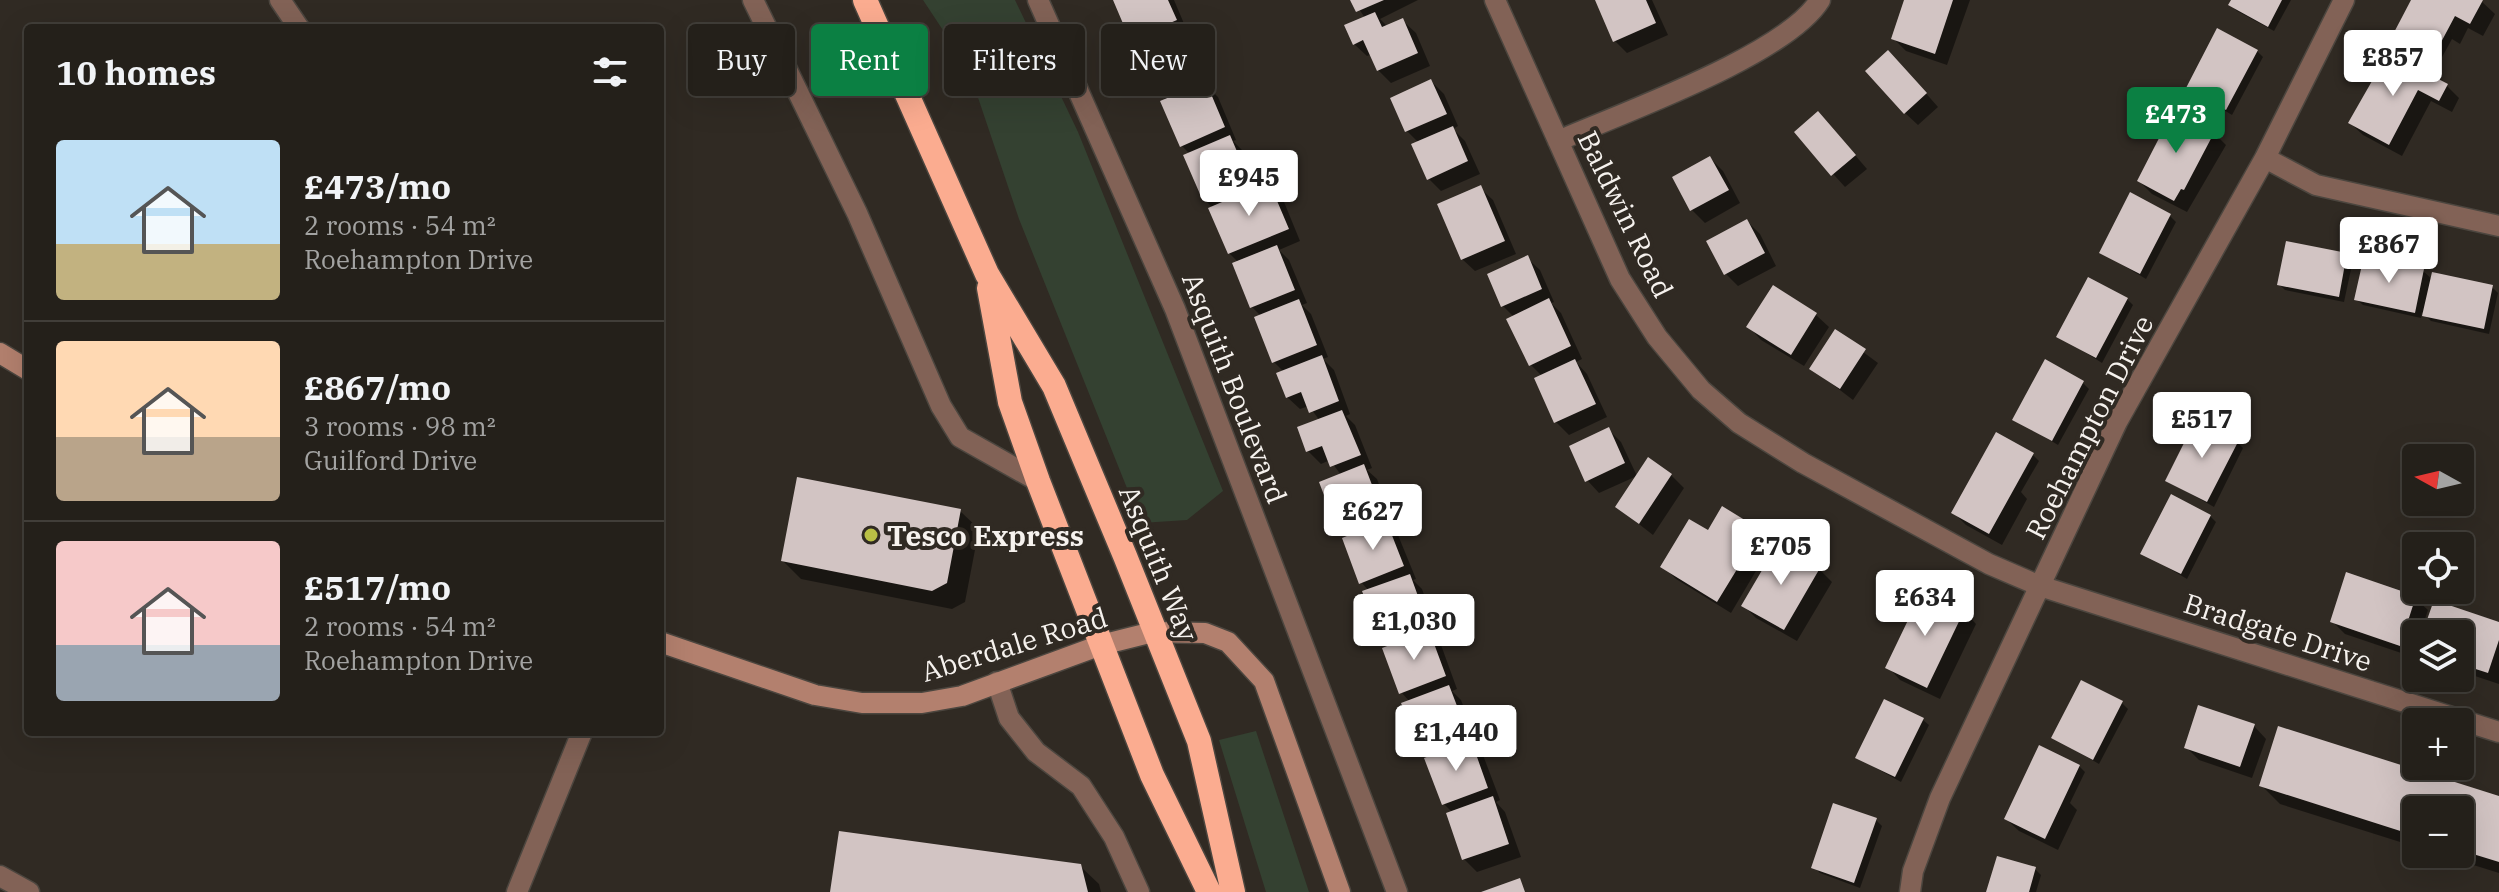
<!DOCTYPE html>
<meta charset="utf-8">
<style>
:root{--surface:#24201a;--page:#302d27;--text:#f1f3f6;--muted:#a3a3a2;--line:#413e39;--accent:#0b8043}
body{margin:0;font-family:"IBM Plex Serif",serif;background:var(--page);color:var(--text);height:100vh;display:flex;flex-direction:column;font-size:30px;white-space:nowrap}
*{box-sizing:border-box;margin:0}
p{font-size:26px;color:var(--muted)}
.icon{flex:none;width:44px;height:44px;fill:none;stroke:currentColor;stroke-width:2;stroke-linecap:round;stroke-linejoin:round}
.map{position:relative;flex:1;overflow:hidden}
.details{position:absolute;left:24px;top:24px;width:640px;height:712px;display:flex;flex-direction:column;background:var(--surface);border-radius:8px;box-shadow:0 8px 32px #0002,0 0 0 2px var(--line)}
.details>*{flex:none}
.guide{position:absolute;left:688px;top:24px;width:760px;height:72px;display:flex;gap:16px}
.needle{width:52px;rotate:278deg}
.fabs{position:absolute;left:2402px;top:444px;display:grid;gap:16px}
.fabs a{display:grid;place-items:center;width:72px;height:72px;border-radius:8px;background:var(--surface);box-shadow:0 8px 32px #0002,0 0 0 2px var(--line);font-size:40px}
.price{position:absolute;translate:-50% -68px;padding:0 18px;border-radius:8px;background:#fff;color:#222;font-size:26px;line-height:52px;filter:drop-shadow(0 2px 4px #0008)}
.price::after{content:'';position:absolute;left:50%;top:48px;width:24px;height:18px;margin-left:-12px;background:inherit;clip-path:polygon(0 0,100% 0,50% 100%)}
.price.selected{background:var(--accent);color:#fff}
ul{padding:0;list-style:none}
li{display:flex;align-items:center;gap:24px;height:200px;padding:0 32px}
li+li{border-top:2px solid var(--line)}
li span{display:grid;place-items:center;flex:none;width:224px;height:160px;border-radius:8px;color:#555}
li>.icon{margin-inline-start:auto}
span .icon{width:96px;height:96px;fill:#fffc;stroke-width:1}
li b{font-size:34px}
h2{display:flex;justify-content:space-between;align-items:center;height:96px;padding:0 32px;font-size:34px}
.pill{padding:0 28px;border-radius:8px;background:var(--surface);box-shadow:0 8px 32px #0002,0 0 0 2px var(--line);font-size:28px;line-height:72px}
.pill.selected{background:var(--accent);color:#fff}
.map>svg:first-child{display:block}
</style>
<div class="map">
<svg width="2499" height="892" viewBox="0 0 2499 892">
<rect width="100%" height="100%" fill="#302a23"/>
<path fill="#344131" d="M923,0H1015L1078,132L1223,491L1187,520L1141,523L1019,219L968,68Z
M1256,731L1309,892H1266L1219,740Z"/>
<path fill="#0007" d="M1115,0H1174L1188,33L1185,35L1193,42L1212,86L1209,88L1218,97L1236,140L1233,141L1242,150L1258,189L1269,185L1282,197L1300,241L1279,250L1289,260L1307,303L1302,305L1311,314L1328,357L1323,359L1334,370L1350,414L1346,416L1355,425L1372,468L1367,470L1377,479L1394,524L1389,526L1398,535L1416,579L1413,580L1422,589L1438,634L1432,636L1441,645L1457,689L1452,691L1461,700L1478,745L1474,747L1483,755L1500,800L1496,802L1505,812L1521,857L1477,872L1464,859L1453,813L1444,804L1430,758L1421,749L1410,702L1401,692L1390,647L1380,637L1369,591L1361,582L1349,537L1339,528L1341,475L1330,460L1321,464L1308,451L1320,421L1309,406L1300,409L1287,397L1284,372L1274,362L1261,316L1252,307L1238,262L1229,253L1213,208L1205,200L1190,154L1181,145L1167,101L1159,92Z
M1353,0H1418L1380,19L1388,27L1403,21L1416,33L1430,66L1391,83L1378,70L1372,54L1367,56L1354,44L1365,18Z
M1597,0H1652L1668,35L1627,53L1615,41Z
M1906,0H1970L1947,65L1906,51L1893,38Z
M2233,0H2291L2274,31L2237,11L2231,5Z
M2414,0H2480L2495,14L2483,36L2468,28L2460,44L2452,39L2436,68L2392,41Z
M2257,51L2263,57L2232,115L2188,88Z
M1901,65L1938,107L1918,125L1905,113Z
M2380,66L2447,86L2459,98L2452,112L2431,101L2402,156L2363,135L2350,123Z
M1431,81L1444,94L1458,126L1453,129L1465,141L1480,174L1441,191L1429,179L1419,143L1407,131L1392,99Z
M1830,126L1867,169L1845,187L1796,133Z
M2214,133L2226,145L2187,212L2152,194L2139,181Z
M1710,158L1723,171L1740,203L1705,223L1692,210L1675,178Z
M1480,188L1493,200L1516,254L1475,271L1462,259Z
M2170,216L2176,222L2146,279L2101,252Z
M1747,221L1760,234L1776,266L1738,286L1726,274Z
M2346,254L2353,260L2344,302L2285,290L2279,284Z
M1527,258L1540,270L1554,302L1551,303L1561,313L1582,359L1576,362L1587,374L1607,417L1569,435L1556,422L1542,376L1531,365L1514,317L1503,306L1489,275Z
M2423,271L2433,280L2492,287L2498,293L2489,334L2431,321L2422,312L2421,318L2363,305L2356,299Z
M2127,299L2133,305L2102,363L2059,336Z
M1816,315L1829,327L1804,366L1761,340L1749,327Z
M1836,332L1878,363L1853,400L1811,368Z
M2083,383L2089,389L2058,445L2015,419Z
M1609,430L1621,442L1637,476L1599,493L1587,480Z
M2237,442L2243,448L2214,507L2168,481Z
M2033,455L2039,461L2021,492L2027,499L2002,545L1966,525L1953,512Z
M1671,475L1684,488L1653,535L1617,507Z
M960,511L979,529L965,602L952,609L801,579L783,561Z
M2210,516L2216,522L2187,579L2143,553Z
M1760,532L1772,544L1731,613L1676,579L1663,566Z
M1819,569L1832,582L1797,641L1756,618L1744,606Z
M2415,598L2428,610L2420,634H2416L2413,657L2345,634L2332,621Z
M1964,611L1976,624L1940,699L1900,680L1888,667Z
M2499,624V684L2460,671V634H2425Z
M2122,703L2128,709L2099,764L2054,738Z
M1923,720L1929,725L1901,782L1858,758Z
M2254,726L2266,739L2252,778L2199,760L2186,747Z
M2079,766L2085,772L2070,803L2077,810L2058,850L2019,831L2006,819Z
M2261,785L2499,798V873L2438,854H2460V810H2416V847L2280,804Z
M1876,820L1882,826L1860,888L1820,873L1814,867Z
M1080,866L1099,884L1101,892H832Z
M2035,869L2041,875L2036,892H1988Z"/>
<path fill="#d2c4c3" d="M1113,0H1168L1177,20L1130,40Z
M1350,0H1384L1356,12Z
M1595,0H1646L1656,23L1613,42Z
M1904,0H1953L1935,54L1891,39Z
M2231,0H2282L2268,27L2228,5Z
M2411,0H2483L2470,24L2455,16L2430,63L2389,42Z
M1375,12L1382,27L1403,18L1418,53L1377,71L1363,40L1353,45L1344,25Z
M1180,27L1201,73L1157,93L1136,47Z
M2217,28L2258,50L2226,110L2186,88Z
M1888,50L1927,93L1904,114L1865,71Z
M2388,53L2448,84L2439,101L2418,90L2389,145L2348,123Z
M1431,79L1447,114L1405,132L1390,98Z
M1206,82L1225,127L1180,147L1160,101Z
M2174,109L2215,131L2184,190L2181,189L2174,201L2137,181Z
M1818,111L1856,155L1831,176L1794,132Z
M1453,126L1468,161L1427,180L1411,144Z
M1230,135L1250,182L1203,201L1183,155Z
M1710,156L1729,190L1690,211L1672,177Z
M1269,182L1289,229L1228,254L1208,208Z
M1481,185L1505,241L1461,260L1437,204Z
M2130,192L2171,214L2140,274L2099,253Z
M1747,219L1765,253L1724,275L1706,241Z
M2286,241L2347,253L2339,297L2277,285Z
M1277,245L1295,290L1250,308L1232,263Z
M1528,255L1542,289L1501,307L1487,274Z
M2364,256L2424,269L2415,313L2354,300Z
M2432,272L2493,285L2484,329L2422,316Z
M2088,277L2128,298L2096,358L2056,337Z
M1773,285L1817,313L1791,355L1746,327Z
M1549,298L1571,346L1529,366L1506,319Z
M1299,299L1317,345L1272,363L1254,317Z
M1835,329L1866,349L1840,389L1809,369Z
M1322,355L1339,401L1309,413L1301,392L1286,398L1276,373Z
M1575,359L1596,404L1554,423L1534,378Z
M2045,359L2084,381L2052,441L2012,420Z
M1342,410L1361,455L1330,467L1322,446L1306,452L1297,427Z
M2196,419L2239,440L2207,502L2165,481Z
M1609,427L1625,463L1585,482L1569,446Z
M1996,432L2034,453L1989,534L1951,513Z
M1648,457L1672,474L1639,524L1615,507Z
M1364,464L1382,511L1337,529L1319,482Z
M797,477L961,509L947,583L932,591L781,561Z
M2171,494L2211,515L2181,574L2140,554Z
M1722,506L1761,530L1717,602L1660,567L1689,519L1708,530Z
M1386,520L1404,566L1359,584L1342,538Z
M1778,543L1820,568L1784,630L1741,606Z
M2346,572L2416,596L2400,646L2330,622Z
M1410,574L1427,621L1379,638L1362,591Z
M1923,589L1965,609L1927,688L1885,668Z
M2434,600L2499,622V640L2488,673L2460,664V634H2422Z
M1429,630L1446,676L1399,694L1382,648Z
M2081,680L2123,701L2093,760L2051,738Z
M1449,685L1467,732L1420,750L1401,703Z
M1884,699L1924,718L1895,777L1855,758Z
M2198,705L2255,724L2240,767L2184,748Z
M2278,726L2499,796V862L2460,850V810H2416V836L2259,786Z
M1471,740L1488,788L1442,805L1424,758Z
M2039,745L2080,765L2045,839L2004,819Z
M1493,796L1509,844L1462,860L1446,813Z
M1833,803L1877,818L1854,883L1811,868Z
M839,831L1081,864L1088,892H830Z
M1997,856L2036,867L2029,892H1986Z
M1520,878L1525,892H1481Z"/>
<g fill="none" stroke-linecap="round" stroke-linejoin="round">
<g stroke="#4c463f" stroke-width="23">
<path id="street" d="M280,0L299,28
M753,0L857,213L941,406L960,437L1038,481
M1038,0L1175,309L1397,892
M1495,0L1620,279L1657,337L1701,390L1739,423L1803,463L1989,564L2040,586L2499,732
M1558,141C1622,113 1786,55 1820,0
M2265,158L2316,185L2499,226
M997,682L1009,718L1036,752L1081,786L1114,837L1139,892
M0,876L29,892
M517,892L582,732
M1910,892L1913,871L1940,798L2117,422L2265,158L2344,0"/>
</g>
<g stroke="#4c463f" stroke-width="23">
<path id="secondary" d="M0,353L28,370
M660,642L815,695L862,703H922L962,696L1101,645L1153,632L1205,633L1228,642L1264,681L1340,892"/>
</g>
<g stroke="#4c463f" stroke-width="27">
<path id="highway" d="M865,0L987,274L1054,386L1125,556L1199,741L1233,892
M989,288L1010,402L1038,481L1152,775L1209,892"/>
</g>
<use href="#street" stroke="#826256" stroke-width="20"/>
<use href="#secondary" stroke="#b3806e" stroke-width="20"/>
<use href="#highway" stroke="#fbac90" stroke-width="24"/>
</g>
<circle fill="#bac045" stroke="#302a23" stroke-width="3" cx="871" cy="535" r="8"/>
<g text-anchor="middle" dominant-baseline="central" stroke-width="8" stroke-linejoin="round" paint-order="stroke">
<g font-size="28" fill="#f6f2ee" stroke="#302a23">
<text transform="translate(1626 214) rotate(64)">Baldwin Road</text>
<text transform="translate(1235 388) rotate(69)">Asquith Boulevard</text>
<text transform="translate(2089 427) rotate(-63)">Roehampton Drive</text>
<text transform="translate(1159 563) rotate(68)">Asquith Way</text>
<text transform="translate(2278 632) rotate(18)">Bradgate Drive</text>
<text transform="translate(1014 644) rotate(-17)">Aberdale Road</text>
</g>
<g font-size="28" font-weight="bold" fill="#f6f2ee" stroke="#302a23" text-anchor="start">
<text x="887" y="535">Tesco Express</text>
</g>
</g>
</svg>
<div class="fabs">
<a><svg class="needle" viewBox="-14 -14 28 28"><path d="M0-13l5 13h-10z" fill="#e53935"/><path d="M0 13l5-13h-10z" fill="#a3a3a2"/></svg></a>
<a><svg class="icon" aria-label="locate" viewBox="0 0 24 24"><circle cx="12" cy="12" r="6"/><path d="M12 2v4M12 18v4M2 12h4M18 12h4"/></svg></a>
<a><svg class="icon" aria-label="layers" viewBox="0 0 24 24"><path d="M12 4l9 5-9 5-9-5zM3 14l9 5 9-5"/></svg></a>
<a>+</a>
<a>−</a>
</div>
<b class="price" style="left:2393px;top:98px">£857</b>
<b class="price selected" style="left:2176px;top:155px">£473</b>
<b class="price" style="left:1249px;top:218px">£945</b>
<b class="price" style="left:2389px;top:285px">£867</b>
<b class="price" style="left:2202px;top:460px">£517</b>
<b class="price" style="left:1373px;top:552px">£627</b>
<b class="price" style="left:1781px;top:587px">£705</b>
<b class="price" style="left:1925px;top:638px">£634</b>
<b class="price" style="left:1414px;top:662px">£1,030</b>
<b class="price" style="left:1456px;top:773px">£1,440</b>
<div class="guide">
<a class="pill">Buy</a>
<a class="pill selected">Rent</a>
<a class="pill">Filters</a>
<a class="pill">New</a>
</div>
<section class="details">
<h2>10 homes<svg class="icon" aria-label="filters" viewBox="0 0 24 24"><path d="M4 7h16M4 17h16"/><circle cx="9" cy="7" r="2"/><circle cx="15" cy="17" r="2"/></svg></h2>
<ul>
<li><span style="background:linear-gradient(#bfe0f5 65%,#c2b280 0)"><svg class="icon" aria-label="home" viewBox="0 0 24 24"><path d="M3 11l9-7 9 7M6 9v11h12V9"/></svg></span><div><b>£473/mo</b><p>2 rooms · 54 m²</p><p>Roehampton Drive</p></div></li>
<li><span style="background:linear-gradient(#ffd9b3 60%,#b9a48a 0)"><svg class="icon" aria-label="home" viewBox="0 0 24 24"><path d="M3 11l9-7 9 7M6 9v11h12V9"/></svg></span><div><b>£867/mo</b><p>3 rooms · 98 m²</p><p>Guilford Drive</p></div></li>
<li><span style="background:linear-gradient(#f6c9c9 65%,#9aa5b1 0)"><svg class="icon" aria-label="home" viewBox="0 0 24 24"><path d="M3 11l9-7 9 7M6 9v11h12V9"/></svg></span><div><b>£517/mo</b><p>2 rooms · 54 m²</p><p>Roehampton Drive</p></div></li>
</ul>
</section>
</div>
